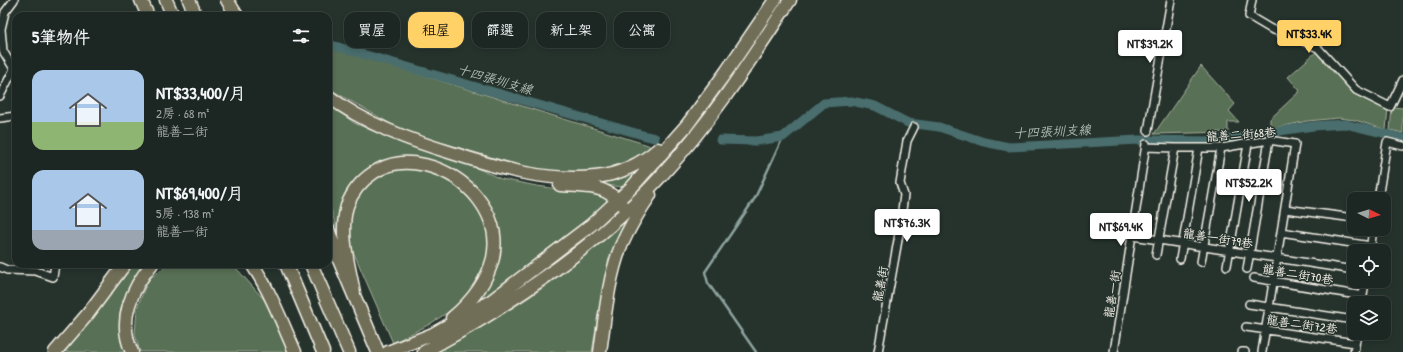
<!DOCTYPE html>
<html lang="zh-TW">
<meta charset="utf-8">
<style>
:root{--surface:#1c2622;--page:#252e2a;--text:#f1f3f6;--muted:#a0a5a5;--line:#3a4340;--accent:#ffd166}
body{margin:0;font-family:"Patrick Hand","LXGW WenKai TC",sans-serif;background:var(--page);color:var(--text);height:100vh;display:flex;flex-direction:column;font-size:15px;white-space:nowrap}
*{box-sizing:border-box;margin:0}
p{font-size:13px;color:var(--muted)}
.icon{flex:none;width:22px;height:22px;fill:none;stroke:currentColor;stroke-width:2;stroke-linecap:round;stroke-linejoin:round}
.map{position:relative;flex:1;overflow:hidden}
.details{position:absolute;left:12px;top:12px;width:320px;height:256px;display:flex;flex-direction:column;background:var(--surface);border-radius:12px;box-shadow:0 2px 6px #0003,0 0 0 1px var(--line)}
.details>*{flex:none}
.banner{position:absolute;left:344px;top:12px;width:380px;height:36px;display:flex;gap:8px}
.needle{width:26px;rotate:95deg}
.tools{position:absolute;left:1347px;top:192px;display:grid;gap:8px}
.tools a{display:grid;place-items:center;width:44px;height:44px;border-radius:8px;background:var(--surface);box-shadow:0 2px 6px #0003,0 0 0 1px var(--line);font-size:20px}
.price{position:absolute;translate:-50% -34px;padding:0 9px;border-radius:4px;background:#fff;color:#222;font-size:13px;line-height:26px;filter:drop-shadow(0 1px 2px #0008)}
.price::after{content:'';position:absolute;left:50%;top:24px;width:12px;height:9px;margin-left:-6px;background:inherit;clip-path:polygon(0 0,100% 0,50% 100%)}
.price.current{background:var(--accent);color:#111}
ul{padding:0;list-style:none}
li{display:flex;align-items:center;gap:12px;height:100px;padding:0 20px}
li span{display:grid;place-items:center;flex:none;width:112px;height:80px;border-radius:12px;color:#555}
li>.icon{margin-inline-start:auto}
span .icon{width:48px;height:48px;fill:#fffc;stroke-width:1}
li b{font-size:17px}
h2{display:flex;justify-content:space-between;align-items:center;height:48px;padding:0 20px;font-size:17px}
.tag{padding:0 14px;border-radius:12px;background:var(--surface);box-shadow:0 2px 6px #0003,0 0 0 1px var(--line);font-size:14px;line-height:36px}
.tag.current{background:var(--accent);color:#111}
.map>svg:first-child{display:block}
</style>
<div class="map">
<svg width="1403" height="352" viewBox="0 0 1403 352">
<rect width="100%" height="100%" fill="#26332d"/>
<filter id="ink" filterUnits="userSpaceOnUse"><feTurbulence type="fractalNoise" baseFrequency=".025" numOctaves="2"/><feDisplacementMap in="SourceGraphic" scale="8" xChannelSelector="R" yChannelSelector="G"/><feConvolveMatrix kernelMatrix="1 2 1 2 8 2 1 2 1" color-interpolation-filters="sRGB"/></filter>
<g filter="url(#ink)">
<path fill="#596f54" stroke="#a6b09e" d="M328,46L648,145L652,148L615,169L582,175L539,171L405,132L328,88Z
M1317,49L1355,92L1388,108L1386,130L1355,120L1339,118L1307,121L1270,129V119L1300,91L1288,77L1316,52Z
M1201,66L1235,104L1229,111L1239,122H1228V132L1154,134Z
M328,103L354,123L406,145L459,160L501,179L537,186L601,195L610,202C568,238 526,275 478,302L476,299L495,240L466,180L389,160L374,165L357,179L339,228L337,230L328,200Z
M1392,107L1403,108V133L1390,130Z
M425,166L456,181L480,207L488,234V253L481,277L463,302L430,324L393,343L349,242L348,218L353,199L375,172Z
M635,169L640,173L626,185L622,187L592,183Z
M628,216L629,218L614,246L599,309L592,352H433C479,329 523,304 563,273C586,255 607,235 628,216Z
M133,264H147L126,295L122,328L127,352H65L121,281Z
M168,264H229L236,268L277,314L291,352H140L135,334L137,308L148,280Z"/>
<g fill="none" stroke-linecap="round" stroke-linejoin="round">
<path stroke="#8da29e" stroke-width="2.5" d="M756,352L708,283L705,272L755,198L783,137"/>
<path stroke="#496e6d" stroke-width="9" d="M328,44L646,136L655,138
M720,140L756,141L783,137L824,103L851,101L875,106L908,123L939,127L984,142L1009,147L1138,140L1213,141L1313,126L1345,124L1403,138"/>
<g stroke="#f4f1e8" stroke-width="10">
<path id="street" d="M1252,0L1249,16L1271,29L1299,39L1318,48L1356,90L1390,107L1403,80
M0,96L14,69L3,51L1,29L5,12L14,0
M0,118L16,116
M1148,131L1171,0
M1146,147L1175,148H1221L1269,140L1295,144L1262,352
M1378,199L1387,142L1403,146
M1285,209L1354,218
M1281,232L1371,246
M1133,236L1354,270
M1370,251L1373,229
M1156,255L1175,148
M1180,259L1199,148
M1201,262L1221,148
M1227,266L1248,144
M0,267L7,270L36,271L53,277L55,264
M1247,269L1269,140
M1254,278L1363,296
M1362,303L1365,281
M1249,304L1354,320
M1246,327L1355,343
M878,352L898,240L904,195L900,183L907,141L914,127
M1114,352L1146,144
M1242,352H1245
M1354,352L1357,333"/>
</g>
<g stroke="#f4f1e8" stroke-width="15">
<path id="highway" d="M141,0L148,16
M166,0L173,16
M189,0L196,16
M227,0L237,16
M328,96C365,124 409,140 452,153C498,168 546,182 595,177C618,175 641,164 658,149
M560,185C576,186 597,185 610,194C615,197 619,202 624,207
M328,229L339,260L378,352
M252,264C270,291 282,322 295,352
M286,264L323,352
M311,264L349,352
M354,293C349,265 339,234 347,206C352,192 361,181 373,173C390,162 406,161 425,165C467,175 502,214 493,258C487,282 470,303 452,318
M55,352L87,315L125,264
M132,352C117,321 132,288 152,264
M388,352L433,334L491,301L591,225L632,187L687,125L726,72L775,0
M424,352C450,337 477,323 502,306C560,269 615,227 661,176C711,122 750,61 790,0
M600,352C605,317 608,279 621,246C629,228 639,211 650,195"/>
</g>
<use href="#street" stroke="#26332d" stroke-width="7"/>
<use href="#highway" stroke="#716e59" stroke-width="12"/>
</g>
</g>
<g text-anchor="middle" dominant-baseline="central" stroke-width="3" stroke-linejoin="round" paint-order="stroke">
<g font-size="12" fill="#f4f1e8" stroke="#26332d">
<text transform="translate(1241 134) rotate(-4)">龍善二街68巷</text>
<text transform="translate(1218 238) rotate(9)">龍善一街79巷</text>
<text transform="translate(1298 274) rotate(9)">龍善二街70巷</text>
<text transform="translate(880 284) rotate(-80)">龍善街</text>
<text transform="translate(1112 294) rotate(-81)">龍善一街</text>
<text transform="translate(1302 324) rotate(8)">龍善二街72巷</text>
</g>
<g font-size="13" font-style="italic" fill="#b0bdb7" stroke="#26332d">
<text transform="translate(495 79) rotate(16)">十四張圳支線</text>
<text transform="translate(1052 131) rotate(-3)">十四張圳支線</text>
</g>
</g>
</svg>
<div class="tools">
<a><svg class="needle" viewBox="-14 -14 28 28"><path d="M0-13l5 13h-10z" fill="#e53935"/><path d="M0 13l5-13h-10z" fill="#a0a5a5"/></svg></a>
<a><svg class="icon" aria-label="locate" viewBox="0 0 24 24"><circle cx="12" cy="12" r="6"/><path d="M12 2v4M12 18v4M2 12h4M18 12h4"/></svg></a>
<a><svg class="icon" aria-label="layers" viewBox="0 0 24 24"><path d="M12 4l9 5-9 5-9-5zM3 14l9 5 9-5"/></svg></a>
</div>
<b class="price current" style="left:1309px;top:54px">NT$33.4K</b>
<b class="price" style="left:1150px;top:64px">NT$39.2K</b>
<b class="price" style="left:1249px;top:203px">NT$52.2K</b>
<b class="price" style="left:907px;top:243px">NT$76.3K</b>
<b class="price" style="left:1121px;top:247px">NT$69.4K</b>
<div class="banner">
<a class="tag">買屋</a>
<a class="tag current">租屋</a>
<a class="tag">篩選</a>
<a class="tag">新上架</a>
<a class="tag">公寓</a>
</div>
<section class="details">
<h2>5筆物件<svg class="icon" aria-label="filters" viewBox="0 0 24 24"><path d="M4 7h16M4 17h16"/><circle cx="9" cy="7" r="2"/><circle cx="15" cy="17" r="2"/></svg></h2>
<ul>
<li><span style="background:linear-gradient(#a9c7e8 65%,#8fb573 0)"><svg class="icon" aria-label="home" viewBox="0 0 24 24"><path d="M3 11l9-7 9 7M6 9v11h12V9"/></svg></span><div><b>NT$33,400/月</b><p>2房 · 68 m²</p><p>龍善二街</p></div></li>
<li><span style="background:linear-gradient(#a9c7e8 75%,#9aa5b1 0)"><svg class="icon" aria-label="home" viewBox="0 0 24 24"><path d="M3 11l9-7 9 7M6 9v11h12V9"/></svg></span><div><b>NT$69,400/月</b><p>5房 · 138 m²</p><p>龍善一街</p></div></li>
</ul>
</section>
</div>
